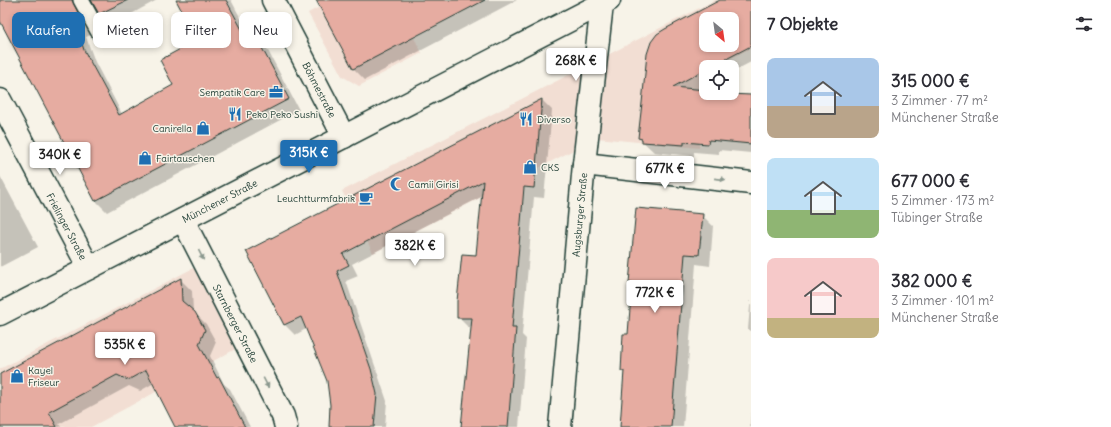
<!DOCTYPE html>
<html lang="de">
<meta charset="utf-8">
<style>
:root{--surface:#fff;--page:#f7f7f7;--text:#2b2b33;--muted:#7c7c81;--accent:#1f6fb2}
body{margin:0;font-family:Delius,sans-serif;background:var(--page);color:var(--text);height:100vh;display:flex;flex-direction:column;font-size:15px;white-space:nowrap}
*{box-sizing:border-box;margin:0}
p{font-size:13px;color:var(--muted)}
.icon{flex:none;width:22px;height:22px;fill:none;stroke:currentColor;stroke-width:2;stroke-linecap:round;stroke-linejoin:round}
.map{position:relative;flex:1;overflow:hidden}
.side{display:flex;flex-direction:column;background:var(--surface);width:360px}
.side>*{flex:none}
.guide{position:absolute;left:12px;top:12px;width:380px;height:36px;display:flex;gap:8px}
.needle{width:26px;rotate:151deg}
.tools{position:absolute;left:699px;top:12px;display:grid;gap:8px}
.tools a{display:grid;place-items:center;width:40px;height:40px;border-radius:8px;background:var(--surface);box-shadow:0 2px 6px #0003;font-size:20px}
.price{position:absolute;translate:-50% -34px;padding:0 9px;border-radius:4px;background:#fff;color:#222;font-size:13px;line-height:26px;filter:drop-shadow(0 1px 2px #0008)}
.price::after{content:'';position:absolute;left:50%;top:24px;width:12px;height:9px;margin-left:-6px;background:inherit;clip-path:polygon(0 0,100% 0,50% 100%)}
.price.current{background:var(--accent);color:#fff}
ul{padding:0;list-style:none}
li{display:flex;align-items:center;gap:12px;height:100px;padding:0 16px}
li span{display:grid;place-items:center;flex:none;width:112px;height:80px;border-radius:8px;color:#555}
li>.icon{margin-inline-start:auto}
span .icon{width:48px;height:48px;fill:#fffc;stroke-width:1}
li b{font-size:17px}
h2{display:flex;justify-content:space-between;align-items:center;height:48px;padding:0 16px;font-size:17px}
.pill{padding:0 14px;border-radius:8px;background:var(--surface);box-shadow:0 2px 6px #0003;font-size:14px;line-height:36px}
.pill.current{background:var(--accent);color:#fff}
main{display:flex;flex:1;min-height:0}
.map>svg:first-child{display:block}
</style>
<main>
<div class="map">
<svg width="751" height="427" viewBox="0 0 751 427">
<rect width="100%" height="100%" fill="#f7f3e8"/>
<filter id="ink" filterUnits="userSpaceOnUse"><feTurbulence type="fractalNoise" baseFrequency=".025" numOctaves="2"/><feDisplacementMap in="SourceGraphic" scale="8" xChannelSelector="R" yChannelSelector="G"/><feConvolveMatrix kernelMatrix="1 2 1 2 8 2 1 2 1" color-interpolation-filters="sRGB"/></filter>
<g filter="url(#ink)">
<path fill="#f2ded3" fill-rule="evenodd" d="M333,0H394L422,53L359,86L342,76L308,13Z
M715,0H751V48L713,67H706V87L699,148L597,138L373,253L342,191ZM706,19H732V45H706Z
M201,264L243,345L91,427H0V369Z"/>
<path fill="#0003" fill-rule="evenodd" d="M0,0H157L111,25L100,14L93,2L84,6L93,34L86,37L95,62L122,114L174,85L198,40L177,0H231L250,36L254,34L265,45L299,110L107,212L96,201L0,19Z
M318,0H517L365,80L354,69Z
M724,0H751V62L732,72V67H706V85L698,90L706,91V93L751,96V153L719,150V154L694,152V156L654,152L639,138L648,54ZM706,19H732V45H706Z
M542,100L552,110L544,198L534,197L522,335L526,339L519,427H462L472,327H468L458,317L477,257L483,196L352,264L358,276L346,281L387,401L385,427H330L331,405L328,381L306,329L295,335L285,325L247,251Z
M0,176L38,247L0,267Z
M702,215L713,226L710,266L696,264L683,427H621L625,374L622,371L629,335L633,285L630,283Z
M180,279L192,291L193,311L206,324L216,342L210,356L224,384L230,389L250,427H176L154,383L140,391L129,386L59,424L61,427H0V375Z
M751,295V331L748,329Z
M751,412V427H750Z"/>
<path fill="#e6aca1" stroke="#1f3d34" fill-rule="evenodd" d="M0,0H72L83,22L76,26L84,50L119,115L173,85L160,60L197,40L176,0H226L246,37L254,33L289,99L95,201L0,21Z
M91,0H128L99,14Z
M316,0H485L353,69Z
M720,0H751V46L711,67H706V69L673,87L706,90V93L751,95V144L709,140L708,144L684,142V145L642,142V139L638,138L642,103L647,54L651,42L657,34L665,29ZM706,19H732V45H706Z
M542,99L534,188L524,187L512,328H516L508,427H461L472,318H457V301L462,254L476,255L483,181L343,254L349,265L337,271L371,369L377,394L374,427H329L330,405L327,381L301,317L284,325L246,251Z
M636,208L703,214L699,255L685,254L671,427H620L624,371H621L623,334H628L632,283H629Z
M181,278L182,301L195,312L205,330L199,344L217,378L219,377L245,427H175L146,370L128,380L117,375L49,412L57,427H0V374Z"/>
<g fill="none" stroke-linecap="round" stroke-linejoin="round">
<g stroke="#1f3d34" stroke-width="18">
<path id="lane" d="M81,0L98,31"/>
</g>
<g stroke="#1f3d34" stroke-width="25">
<g id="street">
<path id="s1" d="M273,0L344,137"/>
<path id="s2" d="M0,100L89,268"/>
<path d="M584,164L751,183"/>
<path id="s3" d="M183,220L283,416L286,427"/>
<path id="s4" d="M560,427L584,164L602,4L600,0"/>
</g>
</g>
<g stroke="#1f3d34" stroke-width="25">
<g id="secondary">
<path id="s5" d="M0,314L609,0"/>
</g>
</g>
<use href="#lane" stroke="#f7f3e8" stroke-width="15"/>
<use href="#street" stroke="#f7f3e8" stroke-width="22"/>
<use href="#secondary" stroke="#f7f3e8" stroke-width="22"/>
</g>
<defs><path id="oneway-solid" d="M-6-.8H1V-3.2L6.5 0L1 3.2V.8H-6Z"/></defs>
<g fill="#8b988e">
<use href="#oneway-solid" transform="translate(720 179) rotate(6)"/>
<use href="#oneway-solid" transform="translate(201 255) rotate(63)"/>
<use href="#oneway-solid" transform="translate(266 383) rotate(63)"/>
</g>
</g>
<defs>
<g id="office-bare" transform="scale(1.08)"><path d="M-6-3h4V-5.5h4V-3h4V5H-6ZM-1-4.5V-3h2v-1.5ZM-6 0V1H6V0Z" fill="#1f6fb2" stroke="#f7f3e8" stroke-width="2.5" paint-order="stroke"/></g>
<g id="restaurant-bare" transform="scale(1.08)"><path d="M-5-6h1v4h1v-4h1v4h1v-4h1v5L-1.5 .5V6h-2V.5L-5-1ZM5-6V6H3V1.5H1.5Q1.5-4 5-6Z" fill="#1f6fb2" stroke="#f7f3e8" stroke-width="2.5" paint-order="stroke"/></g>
<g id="shop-bare" transform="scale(1.08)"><path d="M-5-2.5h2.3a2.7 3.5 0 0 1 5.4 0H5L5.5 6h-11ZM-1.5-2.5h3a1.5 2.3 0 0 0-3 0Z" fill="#1f6fb2" stroke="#f7f3e8" stroke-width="2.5" paint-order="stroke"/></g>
<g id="mosque-bare" transform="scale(1.08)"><path d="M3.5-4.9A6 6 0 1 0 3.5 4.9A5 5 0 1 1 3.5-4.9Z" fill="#1f6fb2" stroke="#f7f3e8" stroke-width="2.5" paint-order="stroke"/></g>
<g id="cafe-bare" transform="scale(1.08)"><path d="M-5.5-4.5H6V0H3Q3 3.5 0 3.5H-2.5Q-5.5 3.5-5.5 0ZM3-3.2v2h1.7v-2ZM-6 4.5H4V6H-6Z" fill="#1f6fb2" stroke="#f7f3e8" stroke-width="2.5" paint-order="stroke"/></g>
</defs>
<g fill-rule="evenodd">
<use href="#office-bare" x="276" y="92"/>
<use href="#restaurant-bare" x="235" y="114"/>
<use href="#restaurant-bare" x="526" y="119"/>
<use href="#shop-bare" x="203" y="128"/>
<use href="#shop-bare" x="145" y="158"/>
<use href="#shop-bare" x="530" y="167"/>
<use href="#mosque-bare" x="397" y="184"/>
<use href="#cafe-bare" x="366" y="198"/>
<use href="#shop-bare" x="17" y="376"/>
</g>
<g text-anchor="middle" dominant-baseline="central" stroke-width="3" stroke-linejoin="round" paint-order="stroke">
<g font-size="10" fill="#1f3d34" stroke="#f7f3e8">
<text stroke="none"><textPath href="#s1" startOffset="101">Böhmestraße</textPath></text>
<text stroke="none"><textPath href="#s5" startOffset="247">Münchener Straße</textPath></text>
<text stroke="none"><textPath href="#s4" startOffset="213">Augsburger Straße</textPath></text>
<text stroke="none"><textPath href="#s2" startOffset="143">Frielinger Straße</textPath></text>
<text stroke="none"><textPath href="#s3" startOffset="116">Starnberger Straße</textPath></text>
</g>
<g font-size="10" fill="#1f3d34" stroke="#f7f3e8" text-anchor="start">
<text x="265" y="92" text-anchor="end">Sempatik Care</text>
<text x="246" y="114">Peko Peko Sushi</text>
<text x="537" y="119">Diverso</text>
<text x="192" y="128" text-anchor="end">Canirella</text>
<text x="156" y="158">Fairtauschen</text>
<text x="541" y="167">CKS</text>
<text x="408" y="184">Camii Girisi</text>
<text x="355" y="198" text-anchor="end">Leuchtturmfabrik</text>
<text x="28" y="370">Kayel<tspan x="28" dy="12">Friseur</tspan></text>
</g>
</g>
</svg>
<div class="tools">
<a><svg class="needle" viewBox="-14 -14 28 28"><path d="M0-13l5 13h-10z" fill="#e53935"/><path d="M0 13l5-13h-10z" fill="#7c7c81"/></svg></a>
<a><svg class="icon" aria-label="locate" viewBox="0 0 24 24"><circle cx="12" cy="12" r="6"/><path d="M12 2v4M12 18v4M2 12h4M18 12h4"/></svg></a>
</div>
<b class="price" style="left:576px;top:82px">268K €</b>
<b class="price current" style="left:309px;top:174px">315K €</b>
<b class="price" style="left:60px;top:176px">340K €</b>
<b class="price" style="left:665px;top:190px">677K €</b>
<b class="price" style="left:415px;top:267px">382K €</b>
<b class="price" style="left:655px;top:314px">772K €</b>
<b class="price" style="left:125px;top:366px">535K €</b>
<div class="guide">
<a class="pill current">Kaufen</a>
<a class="pill">Mieten</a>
<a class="pill">Filter</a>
<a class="pill">Neu</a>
</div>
</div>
<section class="side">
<h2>7 Objekte<svg class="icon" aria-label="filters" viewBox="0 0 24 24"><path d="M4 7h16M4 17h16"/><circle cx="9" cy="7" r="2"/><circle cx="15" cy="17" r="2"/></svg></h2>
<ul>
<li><span style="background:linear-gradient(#a9c7e8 60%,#b9a48a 0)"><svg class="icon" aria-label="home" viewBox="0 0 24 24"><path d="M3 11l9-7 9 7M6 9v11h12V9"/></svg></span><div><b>315 000 €</b><p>3 Zimmer · 77 m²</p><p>Münchener Straße</p></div></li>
<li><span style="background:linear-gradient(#bfe0f5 65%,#8fb573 0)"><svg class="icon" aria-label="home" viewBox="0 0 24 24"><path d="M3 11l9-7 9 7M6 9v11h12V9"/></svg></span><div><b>677 000 €</b><p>5 Zimmer · 173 m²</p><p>Tübinger Straße</p></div></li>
<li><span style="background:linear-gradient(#f6c9c9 75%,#c2b280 0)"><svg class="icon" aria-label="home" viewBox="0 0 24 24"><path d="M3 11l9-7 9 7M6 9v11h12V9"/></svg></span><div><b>382 000 €</b><p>3 Zimmer · 101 m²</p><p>Münchener Straße</p></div></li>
</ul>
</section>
</main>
